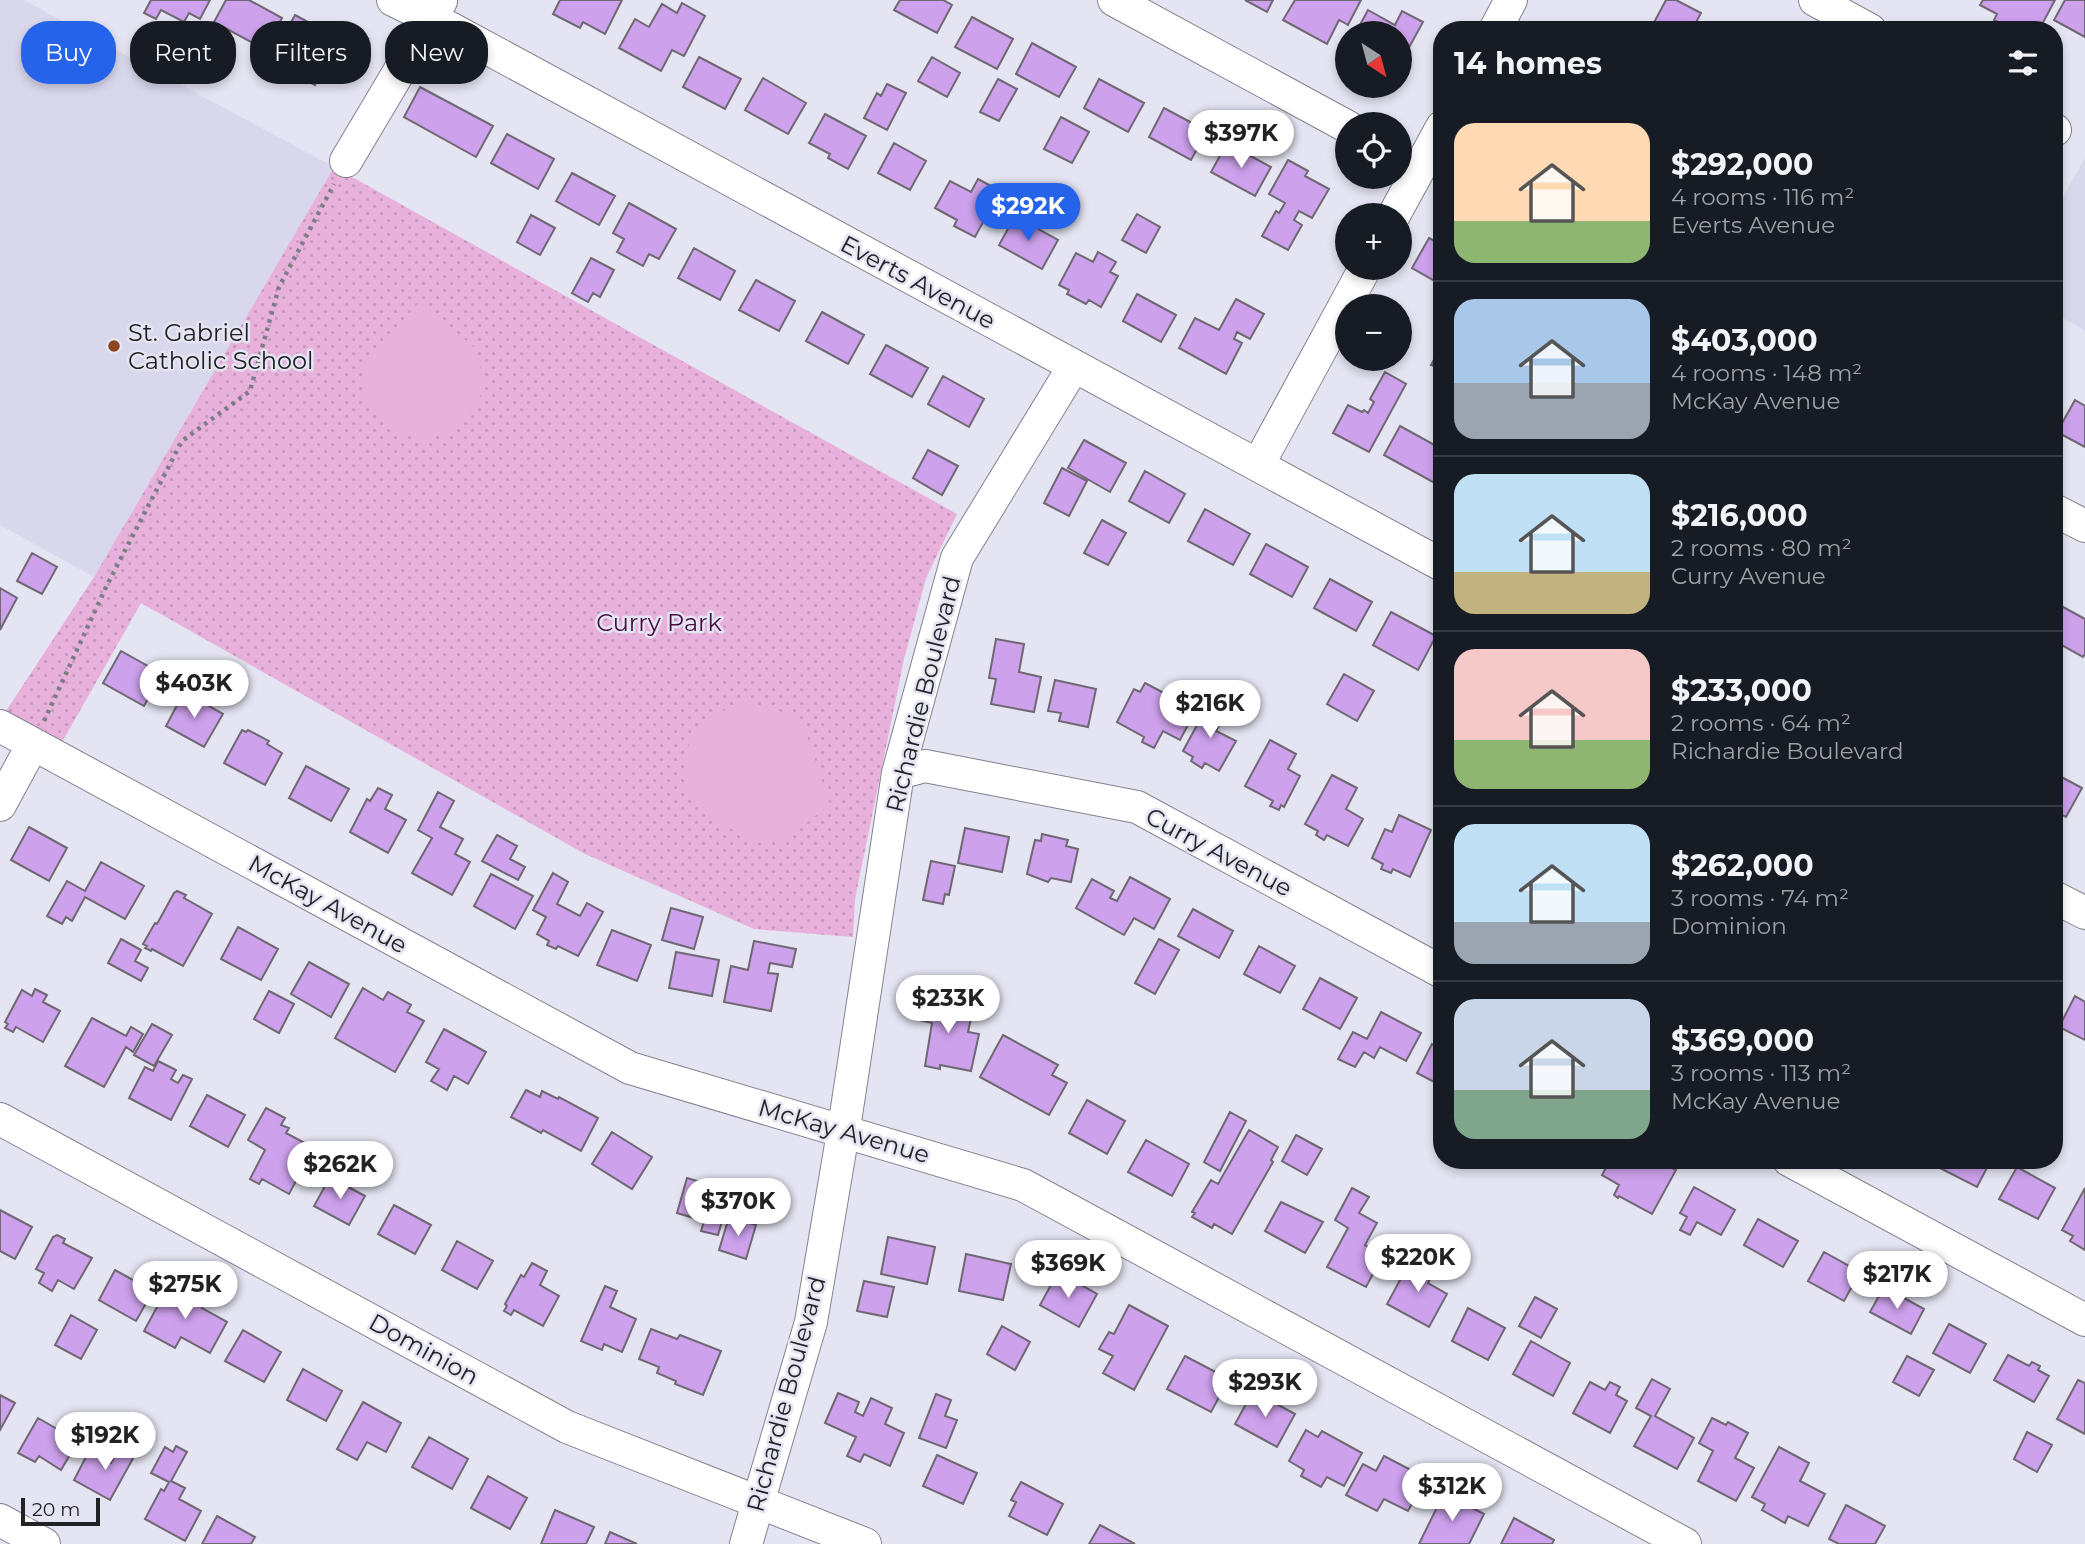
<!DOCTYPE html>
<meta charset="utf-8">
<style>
:root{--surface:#171b24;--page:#20242c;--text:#f1f3f6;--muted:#9ea1a6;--line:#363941;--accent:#2563eb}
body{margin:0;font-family:Montserrat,sans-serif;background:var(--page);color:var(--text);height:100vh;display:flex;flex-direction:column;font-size:26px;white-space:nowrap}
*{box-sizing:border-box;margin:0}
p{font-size:23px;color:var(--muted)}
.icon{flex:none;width:38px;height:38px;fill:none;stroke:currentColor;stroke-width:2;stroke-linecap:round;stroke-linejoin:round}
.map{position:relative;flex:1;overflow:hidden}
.drawer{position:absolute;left:1433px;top:21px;width:630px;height:1148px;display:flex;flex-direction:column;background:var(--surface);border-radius:28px;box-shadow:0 4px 10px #0003}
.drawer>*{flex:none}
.banner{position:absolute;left:21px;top:21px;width:665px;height:63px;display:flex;gap:14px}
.needle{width:46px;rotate:144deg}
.controls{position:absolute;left:1335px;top:21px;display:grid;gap:14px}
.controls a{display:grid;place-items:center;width:77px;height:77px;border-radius:50%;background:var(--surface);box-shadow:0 4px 10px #0003;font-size:35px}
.scale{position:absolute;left:21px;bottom:18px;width:79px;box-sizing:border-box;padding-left:7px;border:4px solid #212126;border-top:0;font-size:19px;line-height:24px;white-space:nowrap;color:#212126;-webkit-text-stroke:5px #e4e4f2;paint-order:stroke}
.price{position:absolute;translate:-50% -60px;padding:0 16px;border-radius:24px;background:#fff;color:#222;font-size:23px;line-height:46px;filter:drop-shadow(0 2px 4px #0008)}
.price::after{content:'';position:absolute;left:50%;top:42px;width:21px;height:16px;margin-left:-10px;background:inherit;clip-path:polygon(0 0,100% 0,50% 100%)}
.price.current{background:var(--accent);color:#fff}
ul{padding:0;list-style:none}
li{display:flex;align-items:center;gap:21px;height:175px;padding:0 21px}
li+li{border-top:2px solid var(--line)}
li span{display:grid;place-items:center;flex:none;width:196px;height:140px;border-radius:21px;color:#555}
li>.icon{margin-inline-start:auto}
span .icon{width:84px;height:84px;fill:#fffc;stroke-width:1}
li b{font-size:30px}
h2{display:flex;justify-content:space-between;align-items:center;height:84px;padding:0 21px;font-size:30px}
.pill{padding:0 24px;border-radius:28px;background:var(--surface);box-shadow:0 4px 10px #0003;font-size:24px;line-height:63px}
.pill.current{background:var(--accent);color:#fff}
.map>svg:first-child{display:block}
</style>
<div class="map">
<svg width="2085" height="1544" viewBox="0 0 2085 1544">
<defs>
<pattern id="grass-dots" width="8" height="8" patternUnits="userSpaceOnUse" patternTransform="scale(1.75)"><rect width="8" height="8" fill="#e7b1db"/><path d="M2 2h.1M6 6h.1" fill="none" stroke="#c698bc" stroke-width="1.8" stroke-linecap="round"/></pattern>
</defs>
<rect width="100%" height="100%" fill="#e4e4f2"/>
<path fill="#d8d7ec" d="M0,0H23L334,167L94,577L0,525Z
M2085,158V330L2055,314L2054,212Z"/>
<path fill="url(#grass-dots)" d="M334,167L957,514L926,578L904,659L855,899L853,937L754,929L583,853L141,603L61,744L6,711L94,577Z"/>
<path fill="#e7b1db" d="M420,301L477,350L484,389L463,425L426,440L388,427L366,403L363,365Z
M746,701L785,713L806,733L830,804L791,836L749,845L735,831L701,810L684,785L687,749L705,719Z"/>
<path fill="#cda1ec" stroke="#6f6873" stroke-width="2" d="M151,0H210L200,19L189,13L184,22L161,10L156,19L144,13Z
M226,0H249L282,18L262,56L252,51L255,44L214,22Z
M560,0H622L605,34L583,22L580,28L553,14Z
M900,0H943L952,5L937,33L894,10Z
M1245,0H1273L1267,12Z
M1295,0H1361L1348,25L1339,20L1327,44L1283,20Z
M1666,0H1676L1701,13L1692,30H1650Z
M1983,0H2055L2039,30H2023L2013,24L2011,29L1994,20L1997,14L1980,5Z
M2065,0H2085V37L2054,20Z
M682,3L705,16L684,56L672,50L661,71L619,48L635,19L649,27L662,4L677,13Z
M1368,10L1395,25L1402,11L1423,22L1400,64V33H1350L1352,30L1356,32Z
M295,15L348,44L328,80L320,75L315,85L284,68L292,53L279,45Z
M972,17L1013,39L997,69L955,47Z
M1032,43L1076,67L1059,97L1016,74Z
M699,57L741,79L725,109L683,87Z
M932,57L960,73L947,97L918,81Z
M763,78L806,103L788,134L745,110Z
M998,79L1017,89L999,121L980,112Z
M1099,79L1144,103L1128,132L1084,108Z
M887,84L906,93L887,130L864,118L877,93L881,96Z
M420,87L493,126L476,157L404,117Z
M1164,108L1207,131L1191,160L1149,137Z
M825,114L866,136L848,169L828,158L830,154L809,143Z
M1061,117L1089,132L1072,163L1044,149Z
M507,134L554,159L538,189L491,163Z
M894,143L926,161L910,190L878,173Z
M1227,143L1271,167L1255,196L1211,172Z
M1288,160L1308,171L1305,176L1329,189L1312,218L1299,211L1294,220L1302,225L1288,250L1262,236L1276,211L1279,213L1285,203L1269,194Z
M572,173L615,196L599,225L556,201Z
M978,179L1000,191L975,237L954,226L957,220L935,208L950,181L971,192Z
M629,203L676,229L659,259L649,254L643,266L617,252L624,239L613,233Z
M1137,214L1160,227L1146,253L1122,240Z
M531,215L555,228L540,255L517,242Z
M1015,216L1058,240L1042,269L999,245Z
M1429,238L1442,245V285L1412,268Z
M694,248L735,271L720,300L678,278Z
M1098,252L1116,262L1110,272L1118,276L1101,307L1089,300L1086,304L1067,294L1069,290L1059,285L1076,253L1093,262Z
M591,258L614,270L600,297L593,293L588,302L572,293Z
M756,280L795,301L779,331L739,310Z
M1137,294L1176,315L1161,342L1123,321Z
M1236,299L1264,314L1250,339L1237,332L1234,339L1242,343L1226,374L1179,348L1195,318L1219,330Z
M822,312L864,335L848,364L806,341Z
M886,345L928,368L912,397L870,374Z
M1442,345V370L1431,365Z
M1385,372L1406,384L1369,452L1333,433L1348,405L1362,412L1364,410L1368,413L1374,402L1370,399Z
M943,376L984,399L969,427L928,404Z
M2075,400L2085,406V447L2057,432Z
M1400,426L1442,449V487L1384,455Z
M1084,440L1126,463L1110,492L1068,468Z
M928,450L958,466L942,495L913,478Z
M1062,468L1087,481L1069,516L1044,503Z
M1145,471L1185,494L1169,523L1129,501Z
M1205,509L1250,534L1233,565L1188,541Z
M1102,520L1126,533L1108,565L1084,553Z
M1266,544L1308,567L1292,597L1250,574Z
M32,553L57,567L42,594L17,581Z
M1330,579L1372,602L1356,631L1314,608Z
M0,588L17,598L0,630Z
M2054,602L2085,619V654L2083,657L2054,641Z
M1391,612L1436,636L1418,670L1373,645Z
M996,639L1024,644L1019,672L1041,677L1034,712L991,704L996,679L989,678Z
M121,651L162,674L144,706L103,683Z
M1344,674L1374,691L1357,721L1327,704Z
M1055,680L1096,689L1088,727L1059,721L1061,713L1048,711Z
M1145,683L1196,710L1180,740L1163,731L1154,748L1142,742L1144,737L1117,722L1134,689L1140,692Z
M184,692L223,714L204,747L166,726Z
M1209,703L1226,712L1216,731L1236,741L1219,771L1205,763L1202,768L1191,761L1193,757L1183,751Z
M242,730L246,732L248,730L269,741L267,744L282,753L265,785L224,763Z
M1270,740L1296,754L1288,769L1300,776L1284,807L1281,805L1279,810L1270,806L1273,801L1245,786Z
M306,766L349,789L331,821L289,798Z
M2054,773L2082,788L2066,817L2054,811Z
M1332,775L1357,788L1346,809L1363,819L1348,846L1327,835L1324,840L1316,835L1318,831L1305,824Z
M378,788L392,795L385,809L406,820L388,853L350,832L367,799L370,801Z
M438,792L454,801L440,827L463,839L455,854L470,862L452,895L412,873L432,838L418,830Z
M1399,815L1431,830L1410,877L1393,869L1391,873L1381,869L1383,864L1372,858L1385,829L1392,832Z
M29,827L67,848L49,881L11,860Z
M965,828L1009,837L1002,872L958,863Z
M1042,834L1068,840L1066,846L1078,849L1071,882L1051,878L1048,882L1027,874L1035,840L1041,841Z
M497,835L517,846L510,859L525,867L518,880L482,861Z
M931,861L955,866L949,895L945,894L943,904L923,900Z
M101,862L144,886L125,919L85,897L72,921L66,917L62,924L47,916L67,881L85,891Z
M553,873L568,882L557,904L580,916L587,903L603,912L578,956L558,946L556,949L547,945L549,941L537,934L546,917L533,910Z
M491,874L533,896L515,929L474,906Z
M1130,877L1170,899L1154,929L1134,918L1124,935L1076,908L1092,879L1114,891L1110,898L1117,901Z
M177,891L186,895L184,898L212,914L183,966L152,949L151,951L145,948L147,946L143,944L155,923L157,924L174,893Z
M671,908L703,917L694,949L662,940Z
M1193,909L1233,931L1219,958L1178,936Z
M238,927L278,949L261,980L221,959Z
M612,930L651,945L637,981L597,965Z
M121,939L141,950L135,961L148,968L141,981L108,963Z
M1159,939L1179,950L1155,994L1135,983Z
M754,941L796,949L792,967L770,963L768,973L778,974L771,1011L724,1002L731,966L748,970Z
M1259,946L1295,966L1280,993L1244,974Z
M676,952L719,960L712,996L669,988Z
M309,962L349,984L331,1017L291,994Z
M1320,978L1357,998L1340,1029L1303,1009Z
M363,988L383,1000L388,992L411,1005L407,1012L424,1021L395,1072L335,1038Z
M35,989L47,995L43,1002L60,1011L43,1042L16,1027L13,1032L5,1028L8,1024L5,1022L22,990L32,996Z
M269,991L294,1004L279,1033L254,1019Z
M2075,996L2085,1002V1040L2059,1027Z
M919,998L973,1009L968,1032L979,1034L971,1071L940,1065V1069L925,1066L932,1023L915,1019Z
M1381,1012L1421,1033L1406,1061L1380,1047L1374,1058L1364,1052L1355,1067L1338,1059L1353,1032L1367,1039Z
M92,1018L126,1036L131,1027L143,1034L133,1052L126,1047L104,1087L65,1066Z
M152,1024L172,1035L154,1066L134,1055Z
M444,1029L486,1052L468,1084L454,1076L447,1090L431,1081L439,1069L426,1062Z
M1003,1035L1058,1065L1052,1075L1067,1083L1049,1115L980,1077Z
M1432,1044L1442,1050V1086L1417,1073Z
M158,1061L176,1070L171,1079L178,1083L183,1075L192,1079L171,1120L129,1098L145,1067L153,1071Z
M526,1090L540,1097L542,1091L558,1099L559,1097L598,1118L581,1151L543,1130L541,1133L511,1117Z
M207,1095L245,1115L228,1147L190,1126Z
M1087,1100L1125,1121L1107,1154L1069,1133Z
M266,1108L285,1118L281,1125L289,1128L286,1133L314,1148L289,1194L262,1179L259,1184L250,1179L265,1150L248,1140Z
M1230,1112L1246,1121L1220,1171L1204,1162Z
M1249,1130L1278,1147L1271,1160L1273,1162L1232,1234L1214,1224L1212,1228L1192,1217L1195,1213L1192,1212L1211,1180L1218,1184Z
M612,1132L652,1157L632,1189L592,1164Z
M1296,1135L1322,1149L1307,1175L1282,1161Z
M1146,1140L1189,1164L1172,1196L1128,1172Z
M1610,1160H1668L1666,1165L1676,1170L1652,1214L1619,1196L1618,1198L1614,1195L1619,1185L1602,1175Z
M1940,1160H1991L1977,1187L1936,1166Z
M2017,1167L2055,1188L2038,1219L1999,1199Z
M330,1177L365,1196L349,1225L314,1206Z
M687,1178L731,1191L718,1235L701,1231L704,1221L677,1213Z
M1694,1187L1735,1210L1721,1235L1697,1222L1690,1235L1680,1230L1687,1217L1680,1213Z
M1352,1188L1369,1197L1359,1213L1377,1223L1365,1245L1383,1255L1366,1287L1327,1267L1348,1228L1335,1220Z
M2085,1188V1250L2070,1241L2073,1236L2062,1230Z
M1281,1202L1323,1222L1305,1253L1265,1231Z
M394,1205L431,1225L415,1254L378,1234Z
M0,1210L32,1227L15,1259L0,1251Z
M729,1217L756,1225L746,1259L719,1250Z
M1758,1219L1798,1241L1783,1267L1744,1245Z
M57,1235L65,1239L63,1243L92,1258L74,1289L58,1280L52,1291L39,1283L44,1273L36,1269L53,1237Z
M888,1237L935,1247L927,1284L881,1274Z
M457,1241L493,1261L477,1289L442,1270Z
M1824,1252L1860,1272L1844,1301L1808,1281Z
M966,1254L1011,1264L1003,1300L959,1291Z
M1416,1258L1435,1269L1428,1283L1447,1294L1429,1327L1387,1304L1405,1271L1409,1273Z
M532,1263L547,1271L540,1285L559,1296L543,1326L514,1310L511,1315L504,1311L507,1306L505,1304L521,1275L524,1277Z
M115,1270L153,1291L136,1321L99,1300Z
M1058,1272L1097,1294L1079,1327L1040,1305Z
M864,1281L894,1287L887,1317L857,1311Z
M170,1283L206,1303L202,1308L227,1322L210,1353L181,1337L175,1348L144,1331Z
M605,1286L617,1291L610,1307L636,1319L622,1352L604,1344L602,1350L581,1341Z
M1884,1287L1924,1309L1911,1334L1870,1312Z
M1535,1297L1557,1309L1541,1338L1519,1326Z
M1129,1305L1168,1326L1134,1390L1103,1373L1113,1356L1099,1349L1109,1332L1114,1334Z
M1468,1308L1505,1328L1488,1360L1452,1341Z
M71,1315L97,1330L81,1359L55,1345Z
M1949,1324L1986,1344L1970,1373L1933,1353Z
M1002,1326L1030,1342L1015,1370L987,1354Z
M651,1329L677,1339L680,1335L721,1351L703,1395L675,1384L676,1381L657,1373L659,1367L639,1359Z
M243,1330L281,1352L264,1382L225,1361Z
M1531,1341L1570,1363L1553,1396L1513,1374Z
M2008,1355L2029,1366L2032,1362L2040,1366L2038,1370L2049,1376L2034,1402L1994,1380Z
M1185,1356L1229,1379L1211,1412L1167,1389Z
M1907,1356L1934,1370L1919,1396L1893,1382Z
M303,1369L342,1391L326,1421L287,1400Z
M1652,1379L1670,1389L1655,1416L1694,1438L1677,1469L1634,1446L1651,1416L1636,1408Z
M2078,1380L2085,1383V1434L2057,1419Z
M1590,1382L1605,1390L1610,1382L1620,1387L1616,1395L1627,1401L1610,1433L1573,1413Z
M1253,1391L1295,1414L1277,1447L1235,1424Z
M838,1393L859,1402L855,1412L863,1416L871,1398L892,1408L885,1424L904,1433L890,1466L864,1454L860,1462L847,1456L856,1437L825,1423Z
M936,1394L951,1400L945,1416L957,1420L946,1448L919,1438Z
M0,1395L15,1403L0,1430Z
M363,1402L401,1423L386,1452L367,1442L357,1460L337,1449Z
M38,1418L78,1441L61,1470L39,1456L35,1462L18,1453Z
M1712,1418L1726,1425L1728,1422L1748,1433L1735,1458L1754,1468L1736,1501L1698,1481L1713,1451L1699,1443Z
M1306,1430L1318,1437L1322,1431L1362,1453L1344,1486L1327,1477L1321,1487L1301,1476L1304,1470L1289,1461Z
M2027,1432L2052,1445L2037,1472L2014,1459Z
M429,1437L468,1459L452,1489L412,1467Z
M120,1445L136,1453L110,1500L74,1480L89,1451L111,1463Z
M176,1446L187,1452L171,1481L185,1488L179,1499L201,1511L185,1541L145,1519L161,1489L164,1491L169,1482L151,1473L165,1447L173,1452Z
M1779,1447L1809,1463L1800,1481L1825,1494L1808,1526L1788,1516L1785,1523L1762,1510L1765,1504L1752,1497Z
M937,1455L977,1473L963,1504L923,1486Z
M1384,1456L1426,1478L1408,1511L1384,1499L1377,1511L1346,1495L1363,1464L1376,1471Z
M488,1476L527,1498L510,1529L471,1508Z
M1021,1482L1063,1504L1047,1535L1009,1516L1016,1502L1011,1500Z
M1444,1493L1484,1514L1469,1544H1419Z
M1846,1505L1885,1526L1875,1544H1839L1829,1539Z
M555,1510L594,1527L586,1544H541Z
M217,1516L255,1537L251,1544H202Z
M1514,1518L1554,1540L1552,1544H1501Z
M1100,1525L1135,1544H1089Z
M610,1532L637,1544H605Z"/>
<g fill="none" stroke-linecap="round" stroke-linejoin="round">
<g stroke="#83828f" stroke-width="34">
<path id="minor" d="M393,0L450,28L1442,565
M1114,0L1348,127
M1815,0L1870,30
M1495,30L1511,0
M2054,130H2055
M346,161L441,1
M1394,215L1442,127
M1258,465L1365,268
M2054,510L2085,526
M0,726L630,1068L1023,1185L1685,1544
M898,773L925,766L1137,807L1442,972
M0,805L33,744
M2054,897L2085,913
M0,1119L567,1427L865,1544
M1789,1160L2085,1320
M0,1520L44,1544
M746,1544L811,1322L846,1115L898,773L957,558L1074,366"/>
</g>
<path stroke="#7d7d86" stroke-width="4.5" stroke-dasharray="3.5 5" stroke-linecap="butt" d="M44,721L107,585L182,441L250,391L279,287L334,184"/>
<use href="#minor" stroke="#fff" stroke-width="32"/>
</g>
<circle fill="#8c4521" stroke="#e4e4f2" stroke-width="2.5" cx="114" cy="346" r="7"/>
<g text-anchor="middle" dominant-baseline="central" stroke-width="5" stroke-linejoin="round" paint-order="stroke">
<g font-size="24" fill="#212126" stroke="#e4e4f2">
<text transform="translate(918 282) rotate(28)">Everts Avenue</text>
<text transform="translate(923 694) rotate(-76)">Richardie Boulevard</text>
<text transform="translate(1219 852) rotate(28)">Curry Avenue</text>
<text transform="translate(328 904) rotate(29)">McKay Avenue</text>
<text transform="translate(844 1131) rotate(16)">McKay Avenue</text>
<text transform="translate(424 1349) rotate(29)">Dominion</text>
<text transform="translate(786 1394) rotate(-75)">Richardie Boulevard</text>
</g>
<g font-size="24" fill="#212126" stroke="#e4e4f2" text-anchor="start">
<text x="128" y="332">St. Gabriel<tspan x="128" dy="28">Catholic School</tspan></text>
</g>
<g font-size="24" fill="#4c0c43" stroke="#e4e4f2">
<text x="659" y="622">Curry Park</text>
</g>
</g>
</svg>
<div class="controls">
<a><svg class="needle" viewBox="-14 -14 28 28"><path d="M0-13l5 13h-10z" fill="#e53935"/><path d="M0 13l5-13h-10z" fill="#9ea1a6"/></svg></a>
<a><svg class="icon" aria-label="locate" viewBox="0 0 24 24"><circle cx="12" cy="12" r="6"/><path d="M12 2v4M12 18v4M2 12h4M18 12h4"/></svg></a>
<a>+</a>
<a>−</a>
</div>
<div class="scale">20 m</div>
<b class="price" style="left:1241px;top:170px">$397K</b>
<b class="price current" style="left:1028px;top:243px">$292K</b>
<b class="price" style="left:194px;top:720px">$403K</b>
<b class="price" style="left:1210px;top:740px">$216K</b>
<b class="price" style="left:948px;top:1035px">$233K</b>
<b class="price" style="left:340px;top:1201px">$262K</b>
<b class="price" style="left:738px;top:1238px">$370K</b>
<b class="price" style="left:1418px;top:1294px">$220K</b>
<b class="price" style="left:1068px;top:1300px">$369K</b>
<b class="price" style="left:1897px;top:1311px">$217K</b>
<b class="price" style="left:185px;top:1321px">$275K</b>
<b class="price" style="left:1265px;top:1419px">$293K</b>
<b class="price" style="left:105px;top:1472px">$192K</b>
<b class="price" style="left:1452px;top:1523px">$312K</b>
<div class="banner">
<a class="pill current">Buy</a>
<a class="pill">Rent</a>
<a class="pill">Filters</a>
<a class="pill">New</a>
</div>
<section class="drawer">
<h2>14 homes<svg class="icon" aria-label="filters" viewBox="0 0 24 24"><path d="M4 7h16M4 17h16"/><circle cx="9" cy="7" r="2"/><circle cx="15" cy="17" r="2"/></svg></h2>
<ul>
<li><span style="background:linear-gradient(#ffd9b3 70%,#8fb573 0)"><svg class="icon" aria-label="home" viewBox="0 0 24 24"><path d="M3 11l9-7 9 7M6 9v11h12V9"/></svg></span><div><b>$292,000</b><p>4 rooms · 116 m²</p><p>Everts Avenue</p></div></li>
<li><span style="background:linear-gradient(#a9c7e8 60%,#9aa5b1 0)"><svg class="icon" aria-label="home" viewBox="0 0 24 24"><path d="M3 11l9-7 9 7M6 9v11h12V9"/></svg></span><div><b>$403,000</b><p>4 rooms · 148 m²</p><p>McKay Avenue</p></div></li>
<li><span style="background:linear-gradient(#bfe0f5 70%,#c2b280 0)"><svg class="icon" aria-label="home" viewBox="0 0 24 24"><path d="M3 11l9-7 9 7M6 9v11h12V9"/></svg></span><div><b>$216,000</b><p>2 rooms · 80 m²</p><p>Curry Avenue</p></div></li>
<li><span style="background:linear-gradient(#f6c9c9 65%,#8fb573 0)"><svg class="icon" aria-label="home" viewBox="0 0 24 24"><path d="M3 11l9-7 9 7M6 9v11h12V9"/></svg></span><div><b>$233,000</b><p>2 rooms · 64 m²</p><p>Richardie Boulevard</p></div></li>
<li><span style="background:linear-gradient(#bfe0f5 70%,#9aa5b1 0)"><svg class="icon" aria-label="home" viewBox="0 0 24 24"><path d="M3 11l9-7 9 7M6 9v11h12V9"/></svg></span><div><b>$262,000</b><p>3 rooms · 74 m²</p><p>Dominion</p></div></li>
<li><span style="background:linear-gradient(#c9d6e8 65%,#7fa58c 0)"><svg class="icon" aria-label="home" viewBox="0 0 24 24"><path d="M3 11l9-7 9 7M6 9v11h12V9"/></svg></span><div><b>$369,000</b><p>3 rooms · 113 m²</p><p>McKay Avenue</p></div></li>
</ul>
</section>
</div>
